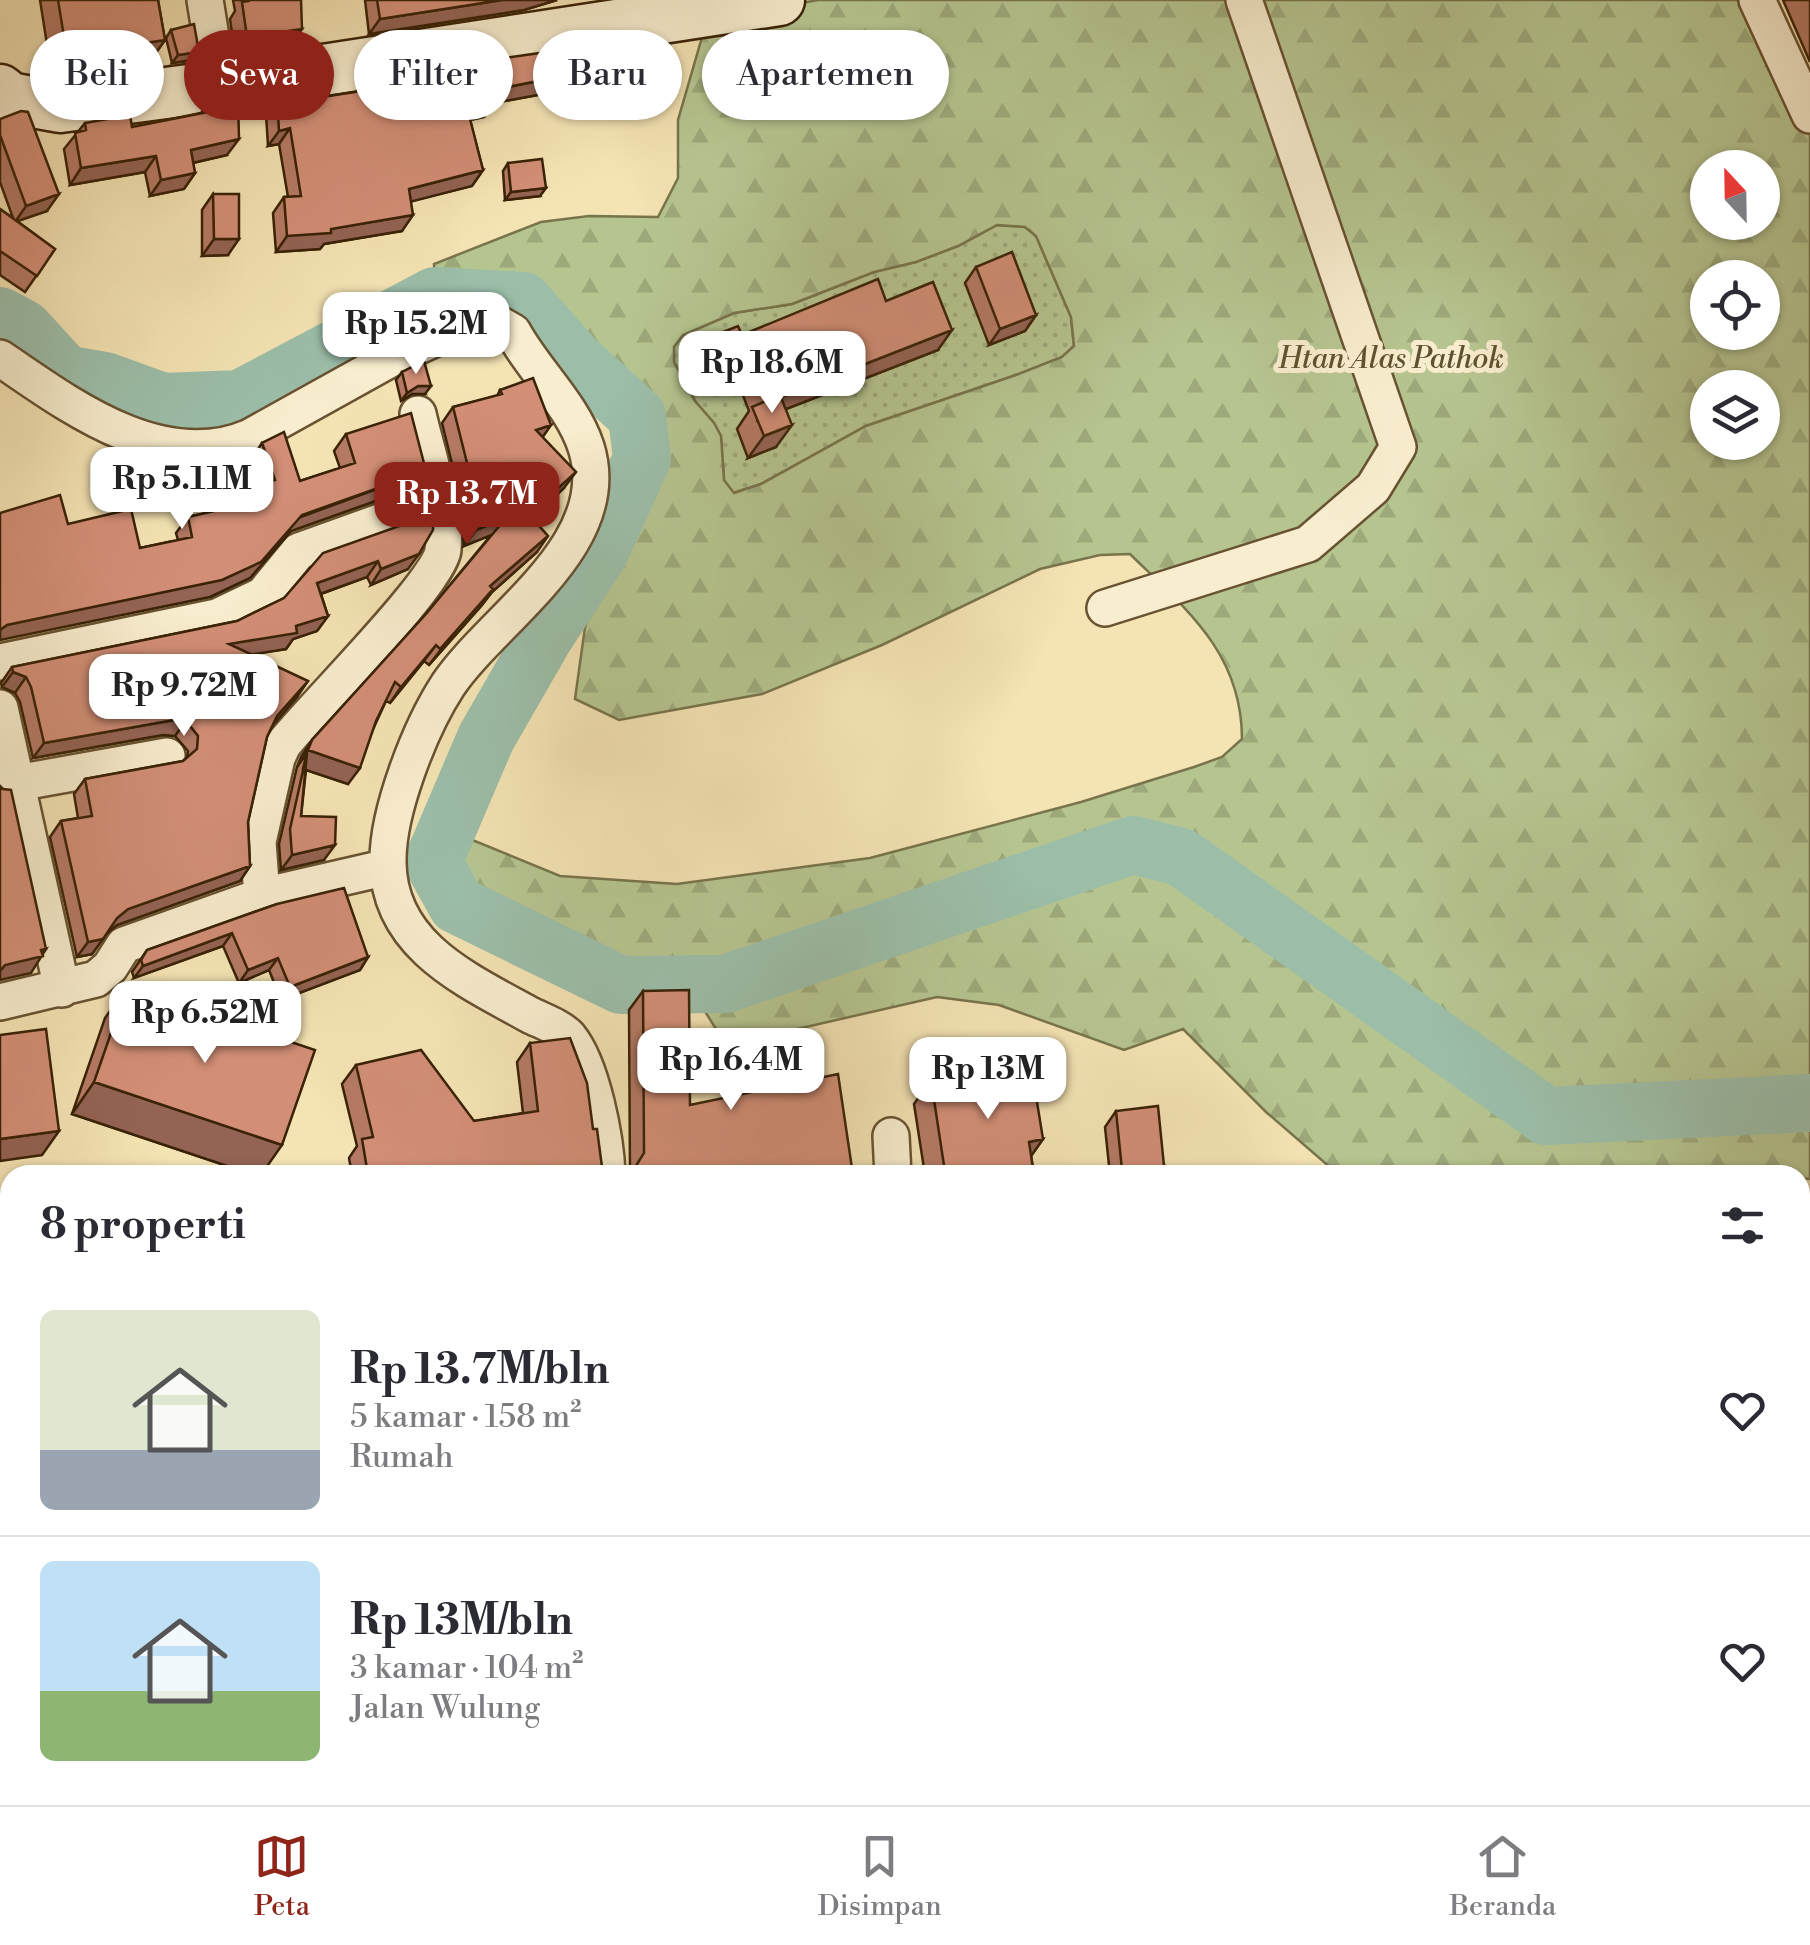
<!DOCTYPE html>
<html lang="id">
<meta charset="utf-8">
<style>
:root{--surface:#fff;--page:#f7f7f7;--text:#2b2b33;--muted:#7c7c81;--line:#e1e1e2;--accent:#8f2418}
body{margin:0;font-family:"Libre Bodoni",serif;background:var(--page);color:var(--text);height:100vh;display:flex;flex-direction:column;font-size:38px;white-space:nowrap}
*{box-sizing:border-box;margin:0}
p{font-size:32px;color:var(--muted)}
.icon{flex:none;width:55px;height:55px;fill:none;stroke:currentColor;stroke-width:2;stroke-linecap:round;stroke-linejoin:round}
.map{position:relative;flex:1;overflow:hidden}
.sheet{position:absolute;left:0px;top:1165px;width:1810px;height:640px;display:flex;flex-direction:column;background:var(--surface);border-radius:30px 30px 0 0;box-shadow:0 2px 8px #0004}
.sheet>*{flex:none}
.top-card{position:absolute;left:30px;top:30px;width:1000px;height:90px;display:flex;gap:20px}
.needle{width:65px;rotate:338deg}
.fabs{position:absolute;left:1690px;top:150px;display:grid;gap:20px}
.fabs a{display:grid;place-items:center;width:90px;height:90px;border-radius:50%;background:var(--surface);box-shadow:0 2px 8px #0004;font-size:50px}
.price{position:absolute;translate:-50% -85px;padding:0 22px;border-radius:20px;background:#fff;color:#222;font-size:32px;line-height:65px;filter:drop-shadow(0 2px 5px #0008)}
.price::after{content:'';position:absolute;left:50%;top:60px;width:30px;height:22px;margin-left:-15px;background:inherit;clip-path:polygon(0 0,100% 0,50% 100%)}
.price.selected{background:var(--accent);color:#fff}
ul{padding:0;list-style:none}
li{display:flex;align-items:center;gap:30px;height:250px;padding:0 40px}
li+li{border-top:2px solid var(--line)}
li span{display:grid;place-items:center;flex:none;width:280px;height:200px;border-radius:15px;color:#555}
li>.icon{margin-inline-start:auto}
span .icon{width:120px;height:120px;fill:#fffc;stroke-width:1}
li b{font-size:42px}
h2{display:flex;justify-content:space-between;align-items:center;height:120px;padding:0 40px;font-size:42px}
.pill{padding:0 35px;border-radius:45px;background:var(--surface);box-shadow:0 2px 8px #0004;font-size:35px;line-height:90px}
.pill.selected{background:var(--accent);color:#fff}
.tab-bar{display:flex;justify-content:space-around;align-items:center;height:140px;border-top:2px solid var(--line);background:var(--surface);font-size:28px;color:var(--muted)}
.tab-bar a{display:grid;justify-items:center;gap:5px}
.tab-bar .selected{color:var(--accent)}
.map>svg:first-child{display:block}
</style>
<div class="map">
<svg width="1810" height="1805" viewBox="0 0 1810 1805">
<defs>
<pattern id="grass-dots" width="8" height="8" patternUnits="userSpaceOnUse" patternTransform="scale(2.5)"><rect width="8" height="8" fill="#b6c590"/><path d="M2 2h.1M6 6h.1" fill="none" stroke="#9da97b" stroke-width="1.8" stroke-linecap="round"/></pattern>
<pattern id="forest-firs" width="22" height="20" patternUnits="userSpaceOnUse" patternTransform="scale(2.5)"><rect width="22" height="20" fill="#b6c590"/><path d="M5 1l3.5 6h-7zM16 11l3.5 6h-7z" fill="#9da97b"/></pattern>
</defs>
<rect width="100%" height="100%" fill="#f4e3b3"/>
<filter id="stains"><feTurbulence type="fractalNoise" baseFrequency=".002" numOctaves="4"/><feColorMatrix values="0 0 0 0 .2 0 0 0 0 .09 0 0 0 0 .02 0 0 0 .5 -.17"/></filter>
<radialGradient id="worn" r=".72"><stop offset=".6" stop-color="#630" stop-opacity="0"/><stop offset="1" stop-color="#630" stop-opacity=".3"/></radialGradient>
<path fill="url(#grass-dots)" stroke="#78744b" stroke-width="2.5" d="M997,225L1025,227L1036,236L1071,317L1074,346L1062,357L1016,375L866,426L761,484L733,493L724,480L721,436L714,423L695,401L674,362V347L683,335L734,313L792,304L874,272L916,262L958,246Z"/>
<path fill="url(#forest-firs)" stroke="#78744b" stroke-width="2.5" fill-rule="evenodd" d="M818,0H1751L1810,126V1179L1800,1178V1175L1659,1172L1658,1175H1339L1266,1112L1183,1029L1124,1050L999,1005L937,997L749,1040L721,1037L706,1013L687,993L591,979L430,893L413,867V839L446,835L475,841L560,876L677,884L870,858L1081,802L1194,767L1222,757L1242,739C1242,653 1186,609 1130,554L1100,555L1040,569L882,645L762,694L619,720L575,699L585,627L598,593L605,556L649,460L643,413L578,354L526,294L435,289L434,264L541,222L589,216L658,217L678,178V120L707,20ZM1708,168H1762V222H1708ZM997,225L1025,227L1036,236L1071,317L1074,346L1062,357L1016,375L866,426L761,484L734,493L724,480L721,436L714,423L695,401L674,362V347L683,335L734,313L792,304L874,272L916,262L958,246ZM1708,278H1762V332H1708ZM1708,388H1762V442H1708Z"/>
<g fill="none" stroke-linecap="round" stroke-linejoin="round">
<path stroke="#9cbea9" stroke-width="58" d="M0,316L24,329L65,374L105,381L163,402L240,399L435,296L523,301L574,359L637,416L642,459L599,553L544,637L486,738L433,862L457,905L621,985L725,984L1133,845L1181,857L1546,1116L1810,1103"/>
<g stroke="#685231" stroke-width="40">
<path id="street" d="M205,0L219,86
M1757,0L1810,115
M0,358C70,406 162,475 250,437L394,357L462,326L499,324L513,332C534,371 572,404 586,447C617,544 493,618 448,685C420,728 387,812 388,863C389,946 467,980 530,1015C542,1021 560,1027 569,1037C592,1065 606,1139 607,1175
M1105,608L1308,544L1373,488L1398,447L1244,0
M0,662L217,617L263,595L299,551L438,501
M0,708L62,989
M0,786L167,756
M262,896L388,867
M0,1002L96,979L110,967L124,945L262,896L258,842L277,758L283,745C312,708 439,583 443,550C447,510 427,454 418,414
M891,1136L893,1175
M0,1404L10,1402
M1800,1540L1810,1542
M607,1795L608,1805
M940,1795L941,1805
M1750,1795V1805
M0,1797L12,1795"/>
</g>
<g stroke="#3a2206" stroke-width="55">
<path id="secondary" d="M0,90L10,98L60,107L219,86L779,0"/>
</g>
<use href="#street" stroke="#f8edce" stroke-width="35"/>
<use href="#secondary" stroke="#f8edce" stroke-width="50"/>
</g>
<path fill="#b57a65" stroke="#3a2206" stroke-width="2.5" d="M40,0H158L165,40L150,61L52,76Z
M233,0H301L290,46L235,54L230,19L235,11Z
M365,0H557L524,10L369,34Z
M1783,0H1810V62Z
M171,30L193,60L172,63L166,38Z
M559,77L548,93L494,103L484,117L470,120L483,170L472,186L411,201L402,231L324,244L320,249L276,252L273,213L284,197H288L279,144L268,146L266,114L277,98H316L356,92L366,78Z
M207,105L227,155L193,163L195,173L184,189L150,196L145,172L70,185L64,149L85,123L132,127L201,113Z
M0,119L47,211L17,221L55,249L25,292L0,275V209L13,218L0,182Z
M508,163L540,196L505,200L503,171Z
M213,194L228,255L202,256V210Z
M976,267L1036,315L1025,331L989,345L965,283Z
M886,301L938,350L786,409L776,447L748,458L737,429L749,411L734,372L710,382L699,356L713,336L742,335Z
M402,372L425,394H412L401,401L396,380Z
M500,390L542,437L564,488L532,518L537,552L492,592L482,605L429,665L424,661L390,703L386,701L348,784L306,770L301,816L324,860L281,870L279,844L297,767L301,757L312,740L426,614L491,535L464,546L460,496L442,423L453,407L497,396Z
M346,434L415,487L291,531L250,578L210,597L68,524L140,548L178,540L176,533L188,517L213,512L223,497L260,485L251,459L262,443L300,481L340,468L334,451Z
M433,514L408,569L371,585L367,577L321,594L328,616L317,631L293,639L286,649L250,654L297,697L274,723L267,737L248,822L250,866L240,881L117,925L107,933L92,954L77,957L50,837L61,821L78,818L74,794L85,779L183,761L187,757L188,751L175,736L163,735L33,758L20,702L15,693L2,687L1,683L12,667L237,621L284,598Z
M277,904L368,957L360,970L281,1000L269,970L239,983L223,946L134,978L132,972L147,950Z
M127,987L261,1175H254L72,1114L105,1018Z
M643,991L690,1105L853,1175L630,1174L629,1010Z
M530,1043L593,1129L602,1167L612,1175H352L349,1158L357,1146L342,1084L356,1065L474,1121L523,1113L517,1062Z
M931,1080L1043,1139L1031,1156L1034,1175H925L914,1104Z
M1116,1111L1164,1166L1158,1175H1110L1105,1127Z
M1810,1365V1392L1803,1390Z
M227,1795H332L314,1797L315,1805H228Z
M450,1795H563L552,1796L553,1805H496L495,1803L492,1804L491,1797L451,1801Z
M725,1795H924L726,1804Z
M986,1795H1178L1179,1805H987Z
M1367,1795H1444V1805H1368Z
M1490,1795H1558L1551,1805H1490Z
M1616,1795H1733V1805H1617Z"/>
<path fill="#936353" stroke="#3a2206" stroke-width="2.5" d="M502,0H557L524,10L369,34L380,19Z
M302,29L290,46L235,54L247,37Z
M165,40L150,61L52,76L67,55Z
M199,52L193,60L172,63L178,55Z
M559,77L548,93L494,103L484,117L456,123L467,107L492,90Z
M290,128L279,144L268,146L279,131Z
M239,139L227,155L179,166L191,150Z
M156,156L145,172L70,185L81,168Z
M483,170L472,186L398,205L409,189Z
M195,173L184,189L150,196L161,180Z
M546,188L540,196L505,200L511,192Z
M59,194L47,211L15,222L26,206Z
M413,215L402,231L324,244L320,249L276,252L287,236Z
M214,239H239L228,255L202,256Z
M1036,315L1025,331L989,345L1000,329Z
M952,330L938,350L758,420L768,402Z
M748,352L734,372L710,382L724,362Z
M418,386H431L425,394H412L401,401L407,393Z
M551,425L540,441L536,430Z
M792,425L776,447L748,458L764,436Z
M426,471L415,487L291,531L250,578L210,597L0,640V630L7,625Z
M576,472L564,488L532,518L525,510Z
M506,518L494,534L464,546L476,530Z
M548,536L537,552L492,592L482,605L429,665L490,586Z
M419,554L408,569L371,585L381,569Z
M378,561L367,577L306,599L317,583Z
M328,616L317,631L293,639L286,649L218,660L229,644Z
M436,645L424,661L390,703L401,687Z
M13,672L26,677L15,693L2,687Z
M308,681L297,697L267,732L277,716Z
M174,720L186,721L175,736L163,735L33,758L44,743Z
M308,750L360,768L348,784L303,769L307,753L297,767Z
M335,845L324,860L281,870L292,855Z
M250,866L240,881L117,925L106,934L117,918L128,909Z
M232,933L223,946L134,978L143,966Z
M103,939L92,954L77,957L88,942Z
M46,949L31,973L0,980V971L5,965Z
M368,957L360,970L281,1000L290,987Z
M278,958L269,970L239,983L248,970Z
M94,1082L282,1145L261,1175H254L72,1114Z
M59,1131L42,1155L0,1161V1139Z
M1043,1139L1026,1163L1029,1142Z
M1164,1166L1158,1175H1119L1122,1170Z
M483,1170L480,1175H454Z
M10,1349V1366L0,1367V1350Z
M1810,1380V1392L1803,1390Z
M1800,1469L1810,1473V1481L1805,1488L1800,1487Z
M9,1518L0,1531V1520Z
M10,1741V1758L6,1759L0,1768L5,1742Z
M1800,1761H1810V1776L1800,1777Z
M455,1795H492L491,1797L451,1801Z
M1501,1795H1558L1551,1805H1494Z"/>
<path fill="#d28e76" stroke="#3a2206" stroke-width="2.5" d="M58,0H158L165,40L67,55Z
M249,0H301L302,29L247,37L242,2L249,1Z
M377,0H502L380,19Z
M194,24L199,52L178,55L171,30Z
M554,51L559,77L492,90L495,102L467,107L483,170L409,189L413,215L331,229V233L287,236L284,197L301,196L290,128L279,131L277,98L315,91L316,98L368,90L366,78Z
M238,98L239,139L191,150L195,173L161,180L156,156L81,168L75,133L86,130L85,123L130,115L132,127L208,112L207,105Z
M21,111L28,112L59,194L26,206L0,135V119Z
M542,159L546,188L511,192L508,163Z
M213,194H239V239H214Z
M0,209L55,249L37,276L0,251Z
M1012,252L1036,315L1000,329L976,267Z
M878,279L886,301L933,282L952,330L781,397L780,395L767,401L748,352L724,362L713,336L738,326L742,335Z
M424,361L431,386H418L407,393L402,372Z
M533,378L551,425L536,430L576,472L543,502L525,510L548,536L490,586L493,589L440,649L436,645L401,687L395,682L376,721L360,768L308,750L312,740L426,614L506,518L476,530L471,479L453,407L502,394L500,390Z
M780,395L792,425L764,436L752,407Z
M411,413L426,471L302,515L261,562L222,580L7,625L0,630V513L60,495L68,524L131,509L140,548L192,537L188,517L227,508L223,497L275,480L262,443L284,432L300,481L355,463L346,434Z
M433,514V530L419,554L381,569L378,561L317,583L328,616L296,626L297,633L229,644L308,681L277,716L267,737L248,822L250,866L128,909L117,918L103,939L88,942L61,821L92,816L85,779L183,761L197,749L198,736L186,721L174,720L44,743L31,687L26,677L13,672L12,667L237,621L284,598L323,553Z
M307,753L301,816L336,817L335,845L292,855L290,829Z
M0,786L3,789L11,790L46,949L41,950L43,956L5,965L0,971Z
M344,888L368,957L290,987L278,958L248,970L232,933L143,966L141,960L147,950L277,904Z
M127,987L315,1050L282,1145L94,1082Z
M689,990L690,1105L838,1074L853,1175H616L631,1174L644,1153L643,991Z
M46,1029L59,1131L0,1139V1035Z
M570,1038L587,1083L593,1129H597L602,1167L612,1175H484L483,1170L454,1175H368L362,1139L373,1137L356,1065L421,1050L474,1121L538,1111L530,1043Z
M1031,1065L1043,1139L1029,1142L1034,1175H941V1173L945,1172L931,1080Z
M1158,1106L1164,1166L1122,1170L1116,1111Z
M10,1246V1349L0,1350V1248Z
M1800,1423L1810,1426V1473L1800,1469Z
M0,1473L9,1518L0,1520Z
M1810,1572V1761H1800V1573Z
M10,1708V1741L5,1742L7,1757L0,1765V1709Z
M0,1791L13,1799L33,1795H174L176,1805H0Z
M244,1795H314L315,1805H246Z
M511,1795H552L553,1805H511Z
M746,1795H924L925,1805H717L747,1803Z
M1000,1795H1178L1179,1805H1000Z
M1379,1795H1444V1805H1380Z
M1628,1795H1733V1805H1629Z"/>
<g text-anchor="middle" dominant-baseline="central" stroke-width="10" stroke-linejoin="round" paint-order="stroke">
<g font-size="30" font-style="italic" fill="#5f532f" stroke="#f8edce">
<text x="1391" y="359">Htan Alas Pathok</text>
</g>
</g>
<rect width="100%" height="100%" filter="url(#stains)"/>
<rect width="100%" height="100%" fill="url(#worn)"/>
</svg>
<div class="fabs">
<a><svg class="needle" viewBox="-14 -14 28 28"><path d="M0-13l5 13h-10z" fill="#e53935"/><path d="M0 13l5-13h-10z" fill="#7c7c81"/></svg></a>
<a><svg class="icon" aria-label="locate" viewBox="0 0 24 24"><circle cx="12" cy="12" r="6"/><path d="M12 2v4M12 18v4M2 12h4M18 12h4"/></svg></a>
<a><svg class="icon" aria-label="layers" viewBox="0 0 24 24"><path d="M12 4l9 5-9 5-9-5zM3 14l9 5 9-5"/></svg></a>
</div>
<b class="price" style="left:416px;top:377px">Rp 15.2M</b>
<b class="price" style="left:772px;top:416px">Rp 18.6M</b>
<b class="price" style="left:182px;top:532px">Rp 5.11M</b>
<b class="price selected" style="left:467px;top:547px">Rp 13.7M</b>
<b class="price" style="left:184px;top:739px">Rp 9.72M</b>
<b class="price" style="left:205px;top:1066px">Rp 6.52M</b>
<b class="price" style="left:731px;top:1113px">Rp 16.4M</b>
<b class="price" style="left:988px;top:1122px">Rp 13M</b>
<div class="top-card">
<a class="pill">Beli</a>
<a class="pill selected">Sewa</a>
<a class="pill">Filter</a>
<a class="pill">Baru</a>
<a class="pill">Apartemen</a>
</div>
<section class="sheet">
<h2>8 properti<svg class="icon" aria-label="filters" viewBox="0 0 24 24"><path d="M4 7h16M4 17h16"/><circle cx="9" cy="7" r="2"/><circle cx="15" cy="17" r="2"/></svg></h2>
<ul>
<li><span style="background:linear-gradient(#dfe7d0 70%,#9aa5b1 0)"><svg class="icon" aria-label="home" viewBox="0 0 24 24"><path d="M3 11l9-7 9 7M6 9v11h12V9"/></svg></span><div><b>Rp 13.7M/bln</b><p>5 kamar · 158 m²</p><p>Rumah</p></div><svg class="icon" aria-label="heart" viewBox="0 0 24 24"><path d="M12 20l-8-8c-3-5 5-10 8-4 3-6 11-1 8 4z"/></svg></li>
<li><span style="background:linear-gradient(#bfe0f5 65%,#8fb573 0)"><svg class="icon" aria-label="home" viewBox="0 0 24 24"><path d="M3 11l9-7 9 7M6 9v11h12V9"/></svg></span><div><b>Rp 13M/bln</b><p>3 kamar · 104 m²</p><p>Jalan Wulung</p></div><svg class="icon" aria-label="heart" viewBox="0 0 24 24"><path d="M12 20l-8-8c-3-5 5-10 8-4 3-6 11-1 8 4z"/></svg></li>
</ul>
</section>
</div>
<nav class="tab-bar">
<a class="selected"><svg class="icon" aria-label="map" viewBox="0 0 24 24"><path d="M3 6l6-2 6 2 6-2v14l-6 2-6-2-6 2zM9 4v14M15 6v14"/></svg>Peta</a>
<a><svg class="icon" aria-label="saved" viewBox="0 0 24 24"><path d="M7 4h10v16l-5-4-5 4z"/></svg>Disimpan</a>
<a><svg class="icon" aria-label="home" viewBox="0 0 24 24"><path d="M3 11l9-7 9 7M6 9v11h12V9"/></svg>Beranda</a>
</nav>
